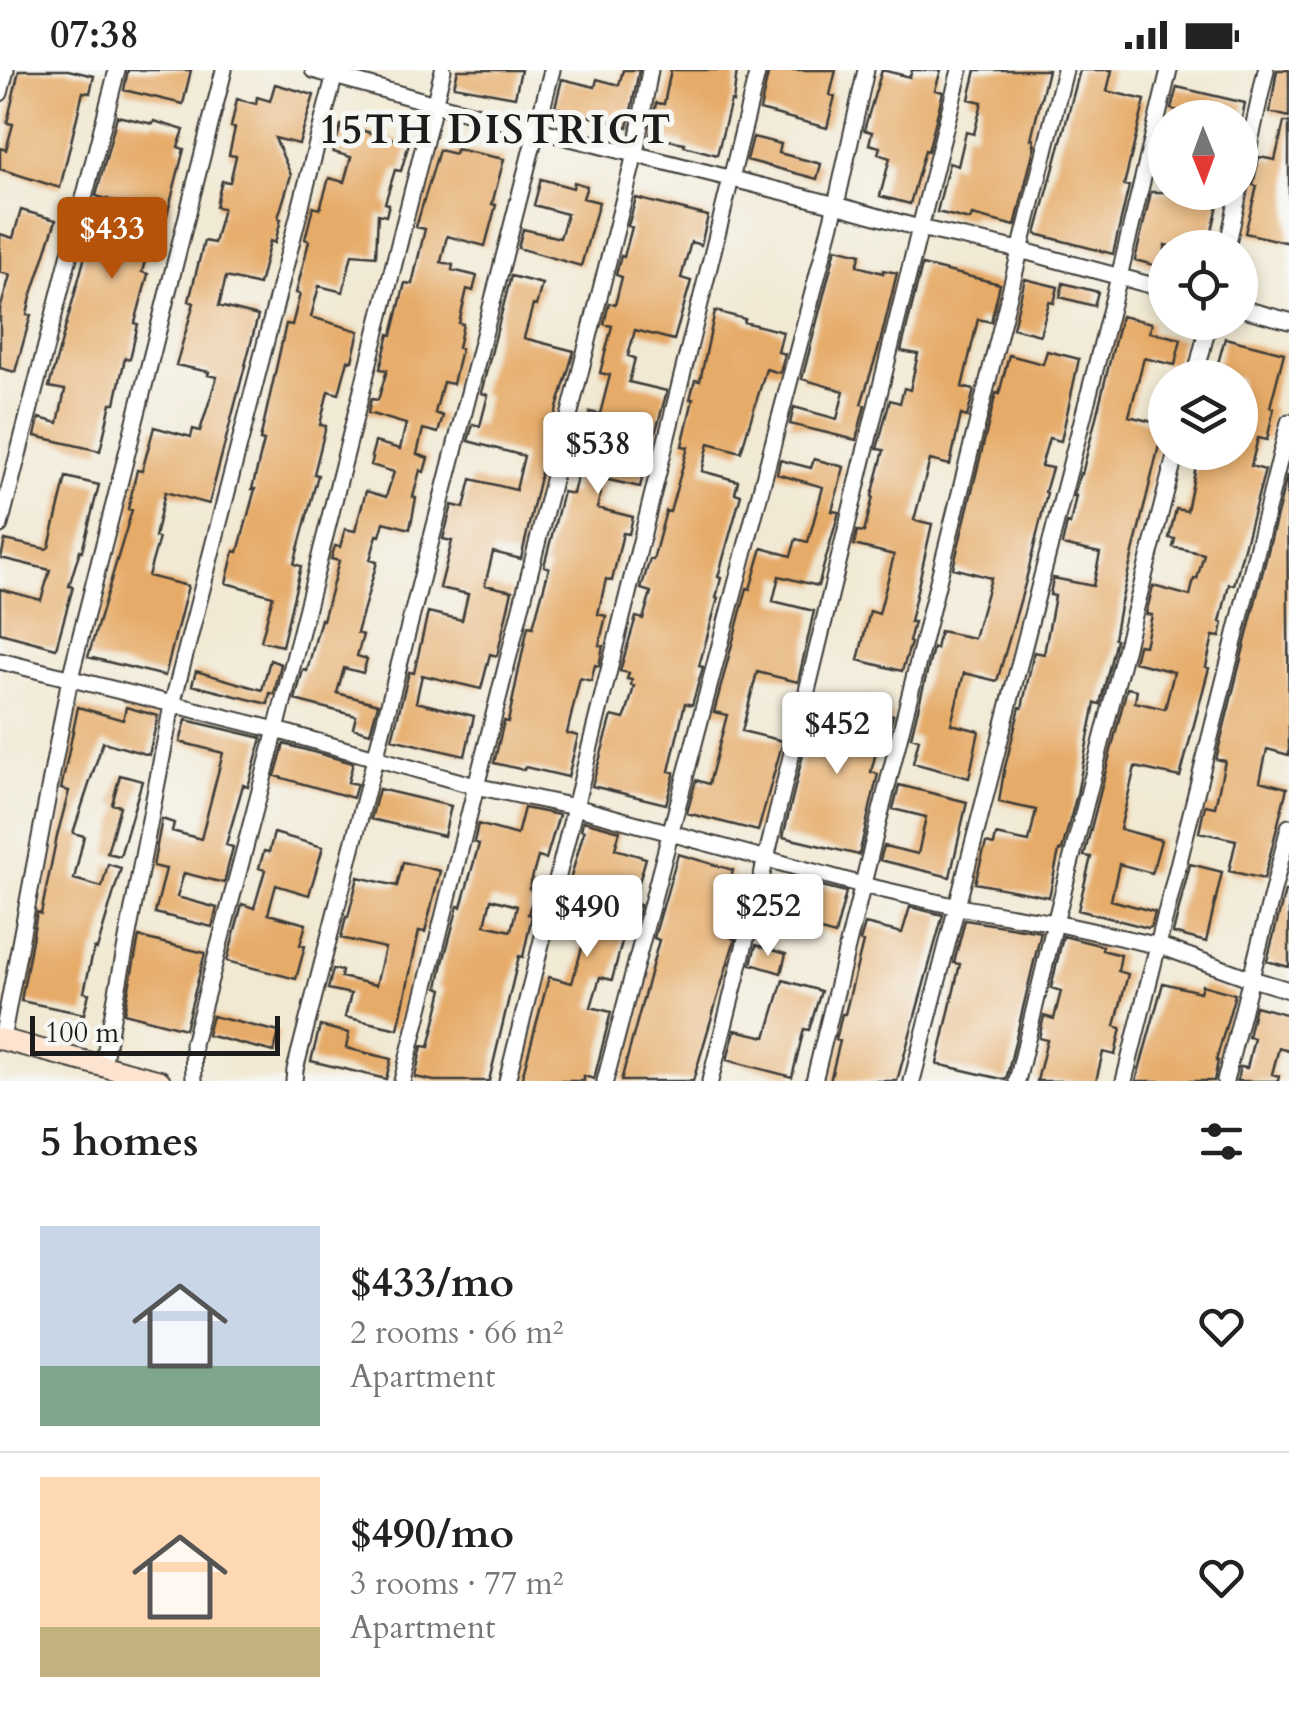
<!DOCTYPE html>
<meta charset="utf-8">
<style>
:root{--surface:#fff;--page:#f6f6f6;--text:#222;--muted:#767676;--line:#e0e0e0;--accent:#b45309}
body{margin:0;font-family:Cardo,serif;background:var(--page);color:var(--text);height:100vh;display:flex;flex-direction:column;font-size:38px;white-space:nowrap}
*{box-sizing:border-box;margin:0}
p{font-size:32px;color:var(--muted)}
.icon{flex:none;width:55px;height:55px;fill:none;stroke:currentColor;stroke-width:2;stroke-linecap:round;stroke-linejoin:round}
.map{position:relative;height:1011px;overflow:hidden}
.panel{display:flex;flex-direction:column;background:var(--surface);flex:1}
.panel>*{flex:none}
.needle{width:65px;rotate:179deg}
.tools{position:absolute;left:1148px;top:30px;display:grid;gap:20px}
.tools a{display:grid;place-items:center;width:110px;height:110px;border-radius:50%;background:var(--surface);box-shadow:0 5px 15px #0003;font-size:50px}
.scale{position:absolute;left:30px;bottom:25px;width:250px;box-sizing:border-box;padding-left:10px;border:5px solid #1c1c1c;border-top:0;font-size:28px;line-height:35px;white-space:nowrap;color:#1c1c1c;-webkit-text-stroke:8px #f6f6f2;paint-order:stroke}
.price{position:absolute;translate:-50% -85px;padding:0 22px;border-radius:10px;background:#fff;color:#222;font-size:32px;line-height:65px;filter:drop-shadow(0 2px 5px #0008)}
.price::after{content:'';position:absolute;left:50%;top:60px;width:30px;height:22px;margin-left:-15px;background:inherit;clip-path:polygon(0 0,100% 0,50% 100%)}
.price.selected{background:var(--accent);color:#fff}
ul{padding:0;list-style:none}
li{display:flex;align-items:center;gap:30px;height:250px;padding:0 40px}
li+li{border-top:2px solid var(--line)}
li span{display:grid;place-items:center;flex:none;width:280px;height:200px;border-radius:0px;color:#555}
li>.icon{margin-inline-start:auto}
span .icon{width:120px;height:120px;fill:#fffc;stroke-width:1}
li b{font-size:42px}
h2{display:flex;justify-content:space-between;align-items:center;height:120px;padding:0 40px;font-size:42px}
.status{display:flex;justify-content:space-between;align-items:center;height:70px;padding:0 50px;background:var(--surface);direction:ltr}
.status svg{height:28px;fill:currentColor}
.map>svg:first-child{display:block}
</style>
<div class="status"><b>07:38</b><svg viewBox="0 0 49 12"><path d="M0 12V9h3v3zM5 12V6h3v6zM10 12V3h3v9zM15 12V0h3v12zM26 1h20v11H26zM47 4h2v5h-2z"/></svg></div>
<div class="map">
<svg width="1289" height="1011" viewBox="0 0 1289 1011">
<rect width="100%" height="100%" fill="#f6f6f2"/>
<filter id="ink" filterUnits="userSpaceOnUse"><feTurbulence type="fractalNoise" baseFrequency=".01" numOctaves="2"/><feDisplacementMap in="SourceGraphic" scale="20" xChannelSelector="R" yChannelSelector="G"/><feConvolveMatrix kernelMatrix="1 2 1 2 8 2 1 2 1" color-interpolation-filters="sRGB"/></filter>
<filter id="wash" filterUnits="userSpaceOnUse"><feTurbulence type="fractalNoise" baseFrequency=".0048" numOctaves="4" result="noise"/><feDisplacementMap in="SourceGraphic" scale="40" xChannelSelector="R" yChannelSelector="G"/><feGaussianBlur stdDeviation="2.25" result="paint"/><feColorMatrix in="noise" values="0 0 0 0 0 0 0 0 0 0 0 0 0 0 0 0 0 1.4 0 .05"/><feComposite in="paint" operator="in"/></filter>
<g filter="url(#wash)">
<rect width="100%" height="100%" fill="#f1e9d3"/>
<g id="blocks">
<path fill="#e6ab68" fill-rule="evenodd" d="M19,0H68L94,6L90,23L83,22L60,118L0,99V78L6,80L13,54L7,53Z
M128,0H191L183,34L124,20Z
M458,0H521L515,27L454,16Z
M623,0H639L628,57L555,37L562,9L595,17L597,9L619,15Z
M671,0H737L733,32L731,31L717,85L684,76L685,73L650,67L656,33L664,34Z
M769,0H836L830,25L835,26L827,58L760,40Z
M882,0L910,7L912,0H941L935,20L943,22L928,81L925,80L910,134L880,126L890,88L878,84L880,77L869,74L872,62L864,60Z
M976,0H1048L1031,69H1034L1033,74H1035L1015,156L972,145L970,150L937,142L949,93L958,96L966,62L974,64L982,32L969,29Z
M1080,0H1112L1107,21L1145,30L1124,115L1129,116L1113,184L1036,164Z
M1277,0H1289V47L1270,42Z
M275,14L314,25L299,74L275,68L291,105L278,148L281,149L275,173L270,171L259,215L226,207L219,236L258,246L209,434L165,422L155,467L159,468L148,506L188,516L165,606L88,587L132,440L128,439L137,400L142,401L154,357L191,367L193,359L200,361L217,307L208,305L209,302L176,295L194,233L189,231L204,171L214,173L223,138L216,137L218,126L222,111L230,112L236,86L229,85L235,58L231,57L237,29L256,34L257,27L270,31Z
M1177,17L1245,33L1242,48H1207L1171,39Z
M117,46L153,54L154,51L184,60L178,77L184,79L167,145L158,143L142,202L148,204L135,253L138,254L130,289L125,288L115,333H111L100,381L35,366L39,348L58,353L65,320L49,317L93,157L123,166L124,162L132,164L139,138L96,126Z
M1284,52H1289V173L1245,163L1257,116L1253,115L1259,87L1275,90Z
M341,55L409,73L401,101L395,100L385,133L389,134L386,146L378,144L376,186L352,184L343,222L319,216L311,247L359,261L352,291L348,290L339,324L328,321L320,355L326,356L314,404L318,405L294,494L301,496L282,576L261,571L273,526L226,513L234,481L238,482L255,419H252L264,371L260,370L286,254L292,255L300,224L296,223L309,171L305,169L313,137L320,139L329,108L344,112L351,87L333,82Z
M753,67L781,74L779,83L821,94L817,109L747,90Z
M456,79L504,89L492,134L496,135L485,176L447,166L441,192L453,195L452,200L477,206L473,221L467,219L459,253L463,254L458,278L461,279L453,314L443,312L435,343L443,346L438,363L423,359L417,384L428,388L424,402L420,400L413,427L416,428L410,459L384,452L380,466L377,465L370,490L377,492L357,563L363,565L357,586L367,589L363,603L344,598L337,623L378,634L370,663L353,658L356,646L295,630L303,600L307,601L321,549L323,550L339,491L331,489L335,476L340,477L345,459L355,461L366,421L386,427L394,402L371,395L373,388L371,387L375,372L400,379L406,354L368,343L371,329L378,330L387,300L380,299L389,264L392,265L405,213L412,214L425,159L416,157L439,80L455,84Z
M541,109L573,118L574,112L587,116L583,128L599,132L581,196L518,178L523,159L560,168L567,144L534,135Z
M1151,122H1221L1212,161L1216,162L1215,166L1218,167L1216,178H1176L1165,175V198L1135,190Z
M636,128L708,146L701,175L691,172L681,208L691,211L674,270L635,260L628,286L635,288L629,312L667,321L654,368L652,367L640,417L604,409L597,438L633,447L629,464L623,463L612,511L606,509L598,544L606,546L599,575L603,576L599,596L595,595L591,611L580,608L567,663L578,666L568,707L525,697L524,700L494,693L504,651L508,652L528,556L533,557L549,498L544,496L563,422L573,424L579,398L569,396L573,379L581,381L590,342L600,344L610,305L600,303L612,256L604,254L609,233L615,235L622,207L616,205L621,186L624,187L632,157L628,156Z
M21,140L56,150L31,227L27,244L31,245L15,302L0,298V240L10,205L0,202V164L13,168Z
M836,178L861,184L857,196L883,203V200L897,203L879,277L861,334L865,335L856,370L790,354L794,337L837,349L844,321L802,309Z
M922,195L1000,214L991,252L978,249L962,317L974,320L967,347L961,345L950,395L930,390L914,450L932,454L910,552H914L909,572L911,573L902,601L858,590L870,541L879,544L894,485L854,475L857,461L864,462L873,427L872,426L884,380L877,379L890,330L900,333L904,318L910,320L918,284L901,281Z
M511,206L542,214L536,236L533,235L524,268L574,281L552,355L521,489L493,482L485,515L512,521L497,586L490,584L481,619L422,605L416,632L474,646L465,686L392,669L409,602L414,603L428,542L462,550L468,524L440,518L452,471L443,469L452,435L464,438L471,409L516,420L524,386L468,371L473,354L480,356L488,325L481,323Z
M1025,209L1058,217L1054,233L1049,232L1040,265L1013,258Z
M1063,213L1098,222L1094,236L1060,227Z
M715,241L745,249L744,252L783,262L778,282L785,284L780,303L766,299L741,382L709,373L702,401L738,411L735,423L741,425L718,507L721,508L716,528H718L699,596L703,597L692,635L685,633L669,701L674,702V705L666,734L592,716L612,646L624,649L627,642L634,616L631,615L632,610L627,609L629,603L620,601L636,547L643,549L651,522L641,519L650,489L653,490L666,441L670,442L688,377L682,376L693,329H690L695,310L700,311Z
M1121,246L1152,253L1150,262L1181,269L1175,295L1144,288L1129,346L1164,355L1120,536L1114,569L1116,570L1100,634L1095,633L1077,724L1062,780L1059,781L1049,827L975,813L986,773L994,775L996,765L1029,772L1036,740L999,732L1004,701L1020,637L1022,638L1034,582L1044,584L1055,526L1050,525L1053,508L1093,516L1100,483L1062,475L1067,453L1070,454L1076,426H1074L1080,403L1082,404Z
M1225,268L1284,283L1270,337L1274,338L1267,370L1258,368L1251,396L1265,400L1234,515L1229,514L1220,552L1223,553L1220,567L1213,566L1206,597L1209,598L1180,707L1135,697L1120,759L1161,770L1152,803L1119,794L1111,830L1155,842L1151,857L1148,858L1078,840L1091,787L1084,786L1127,618L1137,620L1135,632L1165,639L1174,602L1134,592L1138,575L1145,576L1152,545L1146,544L1153,516L1190,526L1194,509H1197L1204,484L1173,477L1175,469L1169,468L1176,439L1187,441L1199,382L1226,387L1228,382H1240V308L1215,304Z
M1047,281L1079,289L1061,371L1049,368L1041,396L1052,398L1045,422L1047,423L1025,514L997,611L964,603L951,654L979,661L969,708L913,693L919,669L911,667L933,578L936,579L940,561L974,568L991,508L953,498L996,323L999,324L1009,285L1043,294Z
M814,389L844,397L832,441L839,442L818,516L779,506L773,531L814,541L798,612L757,602L742,661L783,671L758,761L687,743L696,710L709,714L727,645L714,642L747,518L750,519L762,478L791,486L796,469L808,472L823,417L777,404L780,390L811,398Z
M1287,405L1289,685L1267,679L1260,711L1287,718L1264,809L1229,801L1236,770L1199,762L1205,735L1215,737L1225,691L1216,689Z
M66,407L99,415L82,481L80,480L69,516L73,517L56,578L0,563V519L41,530L50,500L1,488L5,470L46,479L49,477Z
M270,590L281,594L274,624L270,623L268,634L192,615L196,601L262,620Z
M816,630L852,639L854,635L893,645L889,661L882,659L871,702L878,704L859,785L783,767Z
M78,637L123,650L126,637L158,646L149,685L103,672L73,763L84,766L74,809L102,817L108,794L121,798L97,879L94,878L84,922L89,923L84,944L21,931L37,842L41,844L57,766L69,721L61,719Z
M186,650L262,668L248,717L243,715L226,775L233,777L224,813L184,803L177,827L217,838L212,857L155,843L166,799L153,796L162,749L174,753L172,761L201,769L223,683L180,672Z
M284,674L353,693L348,712L357,714L353,728L275,706Z
M120,705L142,711L120,786L107,783L120,736L112,734Z
M899,715L967,732L950,807L880,790L884,776L918,784L926,747L893,739Z
M379,719L451,736L444,766L371,749Z
M524,738L559,745L546,789L538,787L529,819L535,821L528,844L532,845L523,887L519,886L489,1011H434L415,1007L422,976L429,977L443,919L438,917L443,893L458,836L461,837L479,774L474,772L478,754L517,765ZM491,829L517,836L511,861L485,855Z
M583,751L620,761L615,779L646,788L633,833L640,835L633,862H630L629,866L624,864L612,910L600,907L591,937L611,942L594,1009L584,1006V1011H521L549,907L572,913L589,853L560,845L584,761L581,760Z
M274,763L323,777L309,825L276,815L268,844L306,854L300,875L305,876L296,909L227,891L242,834L254,838L265,800L259,798L264,781L269,782Z
M678,784L733,800L731,808L742,811L738,824L744,826L732,868L735,869L731,882L693,1011H621L659,870L654,868Z
M403,792L440,801L425,862L419,861L398,959L345,947L351,924L328,919L333,899L342,901L341,907L376,915L385,878L341,868L346,847H348L358,807L397,816Z
M1190,794L1222,802L1206,872L1173,863Z
M814,814L846,822L835,865L766,846L775,818L811,829Z
M1285,821L1289,822V897L1267,891Z
M910,837L943,845L897,1011H830L840,971L836,970L842,944H845L863,872L860,871L865,854L902,863Z
M965,850L1041,862L1006,1010L937,994L960,894L954,893Z
M1063,866L1103,876L1102,880L1121,885L1118,901L1128,904L1115,956L1121,958L1115,985L1103,982L1096,1011H1037L1047,970L1039,968L1044,946L1054,949L1061,921L1051,918Z
M139,867L205,883L185,959L124,943Z
M756,875L786,884L781,903L751,894Z
M783,910L821,921L809,960L804,959L792,1007L727,990L735,960L766,967Z
M1163,913L1200,922L1202,915L1235,924L1216,991H1218L1214,1011H1136Z
M1255,936L1289,945V981L1279,978L1272,1004L1279,1006L1278,1011H1237L1240,997L1247,998L1254,968L1248,967Z
M212,946L279,962L274,982L207,965Z
M320,956L349,963L346,978L391,989L386,1009L311,991Z"/>
</g>
</g>
<g filter="url(#ink)">
<use href="#blocks" fill-opacity="0" stroke="#3c3b37" stroke-width="2.5"/>
<g fill="none" stroke-linecap="round" stroke-linejoin="round">
<g stroke="#3c3b37" stroke-width="19">
<path id="street" d="M313,0L435,34L836,135L919,158L1020,180L1165,219
M0,23L6,0
M1240,117L1266,0
M1227,178L1239,122
M1240,238L1289,251
M1195,308L1209,252
M0,455L117,0
M0,591L276,660L475,716L575,737L862,815L958,837L1055,853L1160,876L1252,909L1289,920
M2,969L70,608L224,0
M103,995L172,635L336,0
M194,1011L193,974L276,660L443,0
M294,1011L295,1000L552,0
M402,1011L635,84L650,0
M507,1011L758,0
M605,1011L836,135L866,0
M710,1011C797,675 873,336 960,0
M814,1011L1065,0
M912,1011L1119,207L1169,0
M1017,1011L1055,853L1176,382
M1124,1011L1289,352
M1225,1011L1289,757"/>
</g>
<g stroke="#3c3b37" stroke-width="24">
<path id="secondary" d="M0,969L160,1011"/>
</g>
<use href="#street" stroke="#fff" stroke-width="15"/>
<use href="#secondary" stroke="#fde4d0" stroke-width="20"/>
</g>
</g>
<g text-anchor="middle" dominant-baseline="central" stroke-width="10" stroke-linejoin="round" paint-order="stroke">
<g font-size="40" font-weight="bold" letter-spacing="2.5" fill="#1c1c1c" stroke="#f6f6f2">
<text x="496" y="60">15TH DISTRICT</text>
</g>
</g>
</svg>
<div class="tools">
<a><svg class="needle" viewBox="-14 -14 28 28"><path d="M0-13l5 13h-10z" fill="#e53935"/><path d="M0 13l5-13h-10z" fill="#767676"/></svg></a>
<a><svg class="icon" aria-label="locate" viewBox="0 0 24 24"><circle cx="12" cy="12" r="6"/><path d="M12 2v4M12 18v4M2 12h4M18 12h4"/></svg></a>
<a><svg class="icon" aria-label="layers" viewBox="0 0 24 24"><path d="M12 4l9 5-9 5-9-5zM3 14l9 5 9-5"/></svg></a>
</div>
<div class="scale">100 m</div>
<b class="price selected" style="left:112px;top:212px">$433</b>
<b class="price" style="left:598px;top:427px">$538</b>
<b class="price" style="left:837px;top:707px">$452</b>
<b class="price" style="left:768px;top:889px">$252</b>
<b class="price" style="left:587px;top:890px">$490</b>
</div>
<section class="panel">
<h2>5 homes<svg class="icon" aria-label="filters" viewBox="0 0 24 24"><path d="M4 7h16M4 17h16"/><circle cx="9" cy="7" r="2"/><circle cx="15" cy="17" r="2"/></svg></h2>
<ul>
<li><span style="background:linear-gradient(#c9d6e8 70%,#7fa58c 0)"><svg class="icon" aria-label="home" viewBox="0 0 24 24"><path d="M3 11l9-7 9 7M6 9v11h12V9"/></svg></span><div><b>$433/mo</b><p>2 rooms · 66 m²</p><p>Apartment</p></div><svg class="icon" aria-label="heart" viewBox="0 0 24 24"><path d="M12 20l-8-8c-3-5 5-10 8-4 3-6 11-1 8 4z"/></svg></li>
<li><span style="background:linear-gradient(#ffd9b3 75%,#c2b280 0)"><svg class="icon" aria-label="home" viewBox="0 0 24 24"><path d="M3 11l9-7 9 7M6 9v11h12V9"/></svg></span><div><b>$490/mo</b><p>3 rooms · 77 m²</p><p>Apartment</p></div><svg class="icon" aria-label="heart" viewBox="0 0 24 24"><path d="M12 20l-8-8c-3-5 5-10 8-4 3-6 11-1 8 4z"/></svg></li>
</ul>
</section>
